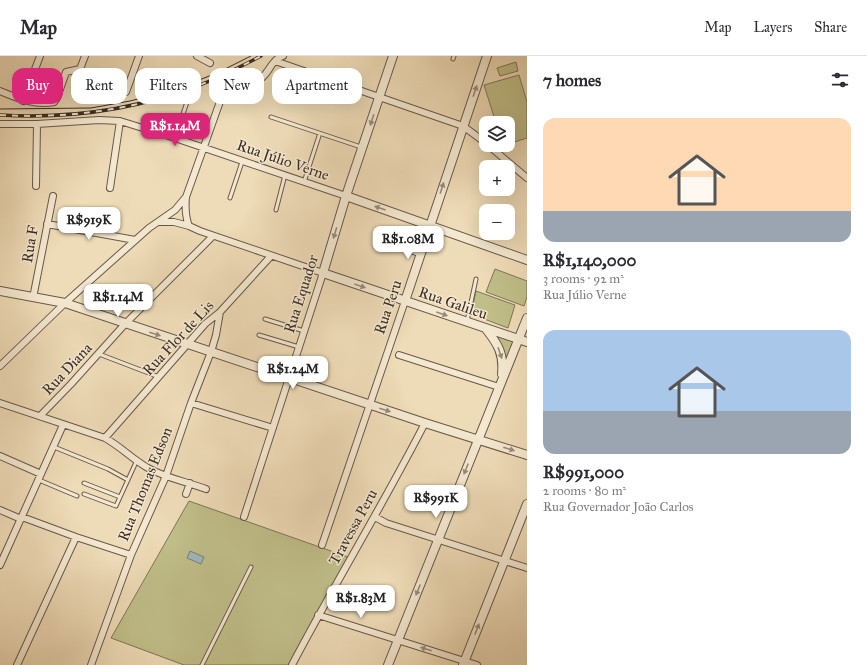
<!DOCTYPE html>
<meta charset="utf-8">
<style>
:root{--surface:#fff;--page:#f2f2f3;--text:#2b2b33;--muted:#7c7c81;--line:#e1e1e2;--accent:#db2777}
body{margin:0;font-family:"IM FELL Great Primer",serif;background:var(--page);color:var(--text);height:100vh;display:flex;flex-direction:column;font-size:15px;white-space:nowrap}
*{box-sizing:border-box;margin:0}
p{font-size:13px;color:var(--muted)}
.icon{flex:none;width:22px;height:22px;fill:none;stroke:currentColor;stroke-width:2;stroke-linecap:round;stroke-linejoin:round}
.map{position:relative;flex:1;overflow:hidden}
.side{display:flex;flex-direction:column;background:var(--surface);width:340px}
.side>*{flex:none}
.hud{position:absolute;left:12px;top:12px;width:380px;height:36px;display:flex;gap:8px}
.fabs{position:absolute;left:479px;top:60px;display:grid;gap:8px}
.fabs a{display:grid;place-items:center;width:36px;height:36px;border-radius:8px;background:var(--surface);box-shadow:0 4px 16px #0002;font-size:20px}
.price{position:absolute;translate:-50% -34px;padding:0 9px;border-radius:8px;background:#fff;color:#222;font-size:13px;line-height:26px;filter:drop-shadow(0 1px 2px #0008)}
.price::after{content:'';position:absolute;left:50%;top:24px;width:12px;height:9px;margin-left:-6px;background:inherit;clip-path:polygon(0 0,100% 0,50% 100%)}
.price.active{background:var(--accent);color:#fff}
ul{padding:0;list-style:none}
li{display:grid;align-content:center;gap:8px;height:212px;padding:0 16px}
li span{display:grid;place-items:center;height:124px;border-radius:12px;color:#555}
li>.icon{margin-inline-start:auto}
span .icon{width:72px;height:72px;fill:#fffc;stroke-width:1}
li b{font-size:17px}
h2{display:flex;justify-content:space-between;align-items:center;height:48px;padding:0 16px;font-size:17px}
.chip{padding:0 14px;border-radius:12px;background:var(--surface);box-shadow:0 4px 16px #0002;font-size:14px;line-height:36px}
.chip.active{background:var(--accent);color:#fff}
header{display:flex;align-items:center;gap:24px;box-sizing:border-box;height:56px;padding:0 20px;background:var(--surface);border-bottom:1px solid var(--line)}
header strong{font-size:19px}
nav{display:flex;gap:22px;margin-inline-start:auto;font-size:14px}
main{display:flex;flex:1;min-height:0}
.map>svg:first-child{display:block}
</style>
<header>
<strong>Map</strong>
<nav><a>Map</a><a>Layers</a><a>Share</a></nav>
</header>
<main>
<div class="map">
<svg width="527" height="609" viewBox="0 0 527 609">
<rect width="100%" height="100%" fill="#eedbb7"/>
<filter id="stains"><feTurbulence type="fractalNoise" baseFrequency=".005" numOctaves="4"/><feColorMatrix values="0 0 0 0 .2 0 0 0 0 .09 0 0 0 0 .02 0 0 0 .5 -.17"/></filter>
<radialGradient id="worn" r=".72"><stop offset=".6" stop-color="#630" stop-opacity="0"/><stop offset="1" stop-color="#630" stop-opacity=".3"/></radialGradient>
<path fill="#c0be89" stroke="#7e7657" d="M516,6L518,15L500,20L497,12Z
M519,19L527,46V82L508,88V67H496L484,29Z
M495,213L527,225V241L524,250L486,236Z
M476,235L515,249L508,272L471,258Z
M494,278L514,285L506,304Z
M189,445L348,501L288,609H184L111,582Z"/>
<path fill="#9eb8b9" stroke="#76807e" d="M190,495L204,501L201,508L187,502Z"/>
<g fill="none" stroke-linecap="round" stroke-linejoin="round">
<g stroke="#68584a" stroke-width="5">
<path id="service" d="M453,3L454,0
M77,14L82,19L80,28
M271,61L361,91
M175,82L187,46V41
M304,126L319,80
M230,142L242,106
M276,154L285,119
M383,185L420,199
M265,263L304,275
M467,265L476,223
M259,279L299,291
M99,298L159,321
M54,391L108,413L128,424
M39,424L77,440
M84,427L120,441
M84,438L116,450L137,404
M202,609L251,511"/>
</g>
<g stroke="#68584a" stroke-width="8">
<path id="minor" d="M197,0L210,7
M275,5L463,70L486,87
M0,35C17,42 35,50 54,46L57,42L66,16L80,13L85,0
M126,36L139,0
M23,45L40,0
M0,68H37L99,64L120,65L175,82L346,140
M488,89L527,122
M36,130L37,68
M110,132L120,65
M159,166H174L189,170
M47,168L135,184
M33,242L53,140
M399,299L499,331
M0,310L65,247L149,172L175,154L185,142
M0,347L105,382C120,390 132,403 148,412C166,422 187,426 206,433
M191,347L273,372
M40,360L71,328L125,268L213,180
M105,382L205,268L220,256L271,200
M0,400L41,418
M186,438L190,427
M0,454L21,463
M22,461L76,481L131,499
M244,461L323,217L200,175L189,170C185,160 185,152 186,141L222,40C232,30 247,31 259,24C269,17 268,12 275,5C277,3 280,1 283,0
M375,461L386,467L527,512
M322,489L405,245
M0,509L63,369
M318,559L477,609
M17,609L76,481
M91,609L131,499L166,420L191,347L211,296L216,279L220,256
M292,609C335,527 383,449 425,367"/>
</g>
<g stroke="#68584a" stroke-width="10">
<path id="tertiary" d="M393,0L346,140L323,217L527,286
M346,140L527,204
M0,235L65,247L425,367L527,399
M405,245L487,0
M486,273C498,288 504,298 502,318
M388,609L527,262
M463,609L527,448"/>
</g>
<use href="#service" stroke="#f4e8d0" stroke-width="3"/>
<use href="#minor" stroke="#f4e8d0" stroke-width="6"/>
<use href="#tertiary" stroke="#f4e8d0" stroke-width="8"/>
<path stroke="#3b2d25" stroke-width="1" d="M0,53L91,52L130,45L176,33L217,17L251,0"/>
<g stroke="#3b2d25" stroke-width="3.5">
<path id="rail" d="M0,59C67,63 134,54 197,30C219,22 240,11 261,0"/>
</g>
<use href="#rail" stroke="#f4e8d0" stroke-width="2" stroke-dasharray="6" stroke-linecap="butt"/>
</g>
<defs><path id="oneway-solid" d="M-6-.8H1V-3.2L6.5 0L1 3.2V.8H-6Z"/></defs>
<g fill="#988a7a">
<use href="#oneway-solid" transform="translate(475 35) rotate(-71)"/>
<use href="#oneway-solid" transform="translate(372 64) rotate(108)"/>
<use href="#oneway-solid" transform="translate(442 132) rotate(-72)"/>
<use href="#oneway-solid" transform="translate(380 152) rotate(-161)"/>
<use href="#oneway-solid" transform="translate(335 177) rotate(107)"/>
<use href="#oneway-solid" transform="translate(360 230) rotate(19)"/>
<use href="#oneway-solid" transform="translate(442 258) rotate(19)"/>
<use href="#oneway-solid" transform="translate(155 278) rotate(18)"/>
<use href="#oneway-solid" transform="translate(500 297) rotate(71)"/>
<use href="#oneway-solid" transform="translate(385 354) rotate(18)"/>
<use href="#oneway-solid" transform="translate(509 393) rotate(17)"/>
<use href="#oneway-solid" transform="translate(466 413) rotate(112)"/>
<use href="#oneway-solid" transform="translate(418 534) rotate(112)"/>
<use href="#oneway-solid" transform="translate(477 573) rotate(-69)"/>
<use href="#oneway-solid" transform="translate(426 593) rotate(-163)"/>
</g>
<g text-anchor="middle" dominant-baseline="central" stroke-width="3" stroke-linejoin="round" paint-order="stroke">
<g font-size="15" fill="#3b2d25" stroke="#f4e8d0">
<text transform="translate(283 104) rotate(19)">Rua Júlio Verne</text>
<text transform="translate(30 188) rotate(-80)">Rua F</text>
<text transform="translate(301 238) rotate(-72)">Rua Equador</text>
<text transform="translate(453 247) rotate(19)">Rua Galileu</text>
<text transform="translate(388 251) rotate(-71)">Rua Peru</text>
<text transform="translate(178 282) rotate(-47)">Rua Flor de Lis</text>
<text transform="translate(67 313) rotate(-47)">Rua Diana</text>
<text transform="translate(145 428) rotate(-68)">Rua Thomas Edson</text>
<text transform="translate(353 471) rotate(-61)">Travessa Peru</text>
</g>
</g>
<rect width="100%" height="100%" filter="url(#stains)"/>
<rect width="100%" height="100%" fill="url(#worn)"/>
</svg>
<div class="fabs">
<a><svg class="icon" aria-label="layers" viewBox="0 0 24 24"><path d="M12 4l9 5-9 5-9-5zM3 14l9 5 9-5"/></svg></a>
<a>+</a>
<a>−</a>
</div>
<b class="price active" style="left:175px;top:91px">R$1.14M</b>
<b class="price" style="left:89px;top:185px">R$919K</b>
<b class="price" style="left:408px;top:204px">R$1.08M</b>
<b class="price" style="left:118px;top:262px">R$1.14M</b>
<b class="price" style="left:293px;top:334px">R$1.24M</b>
<b class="price" style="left:436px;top:463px">R$991K</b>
<b class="price" style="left:361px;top:563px">R$1.83M</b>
<div class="hud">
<a class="chip active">Buy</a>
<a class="chip">Rent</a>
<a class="chip">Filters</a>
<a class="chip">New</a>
<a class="chip">Apartment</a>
</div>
</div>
<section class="side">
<h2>7 homes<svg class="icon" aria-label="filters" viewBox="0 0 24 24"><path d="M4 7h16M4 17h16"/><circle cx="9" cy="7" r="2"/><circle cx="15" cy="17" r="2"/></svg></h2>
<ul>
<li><span style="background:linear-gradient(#ffd9b3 75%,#9aa5b1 0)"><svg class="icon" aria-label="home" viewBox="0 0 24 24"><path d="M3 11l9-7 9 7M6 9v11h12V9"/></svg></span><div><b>R$1,140,000</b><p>3 rooms · 92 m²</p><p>Rua Júlio Verne</p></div></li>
<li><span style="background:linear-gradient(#a9c7e8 65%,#9aa5b1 0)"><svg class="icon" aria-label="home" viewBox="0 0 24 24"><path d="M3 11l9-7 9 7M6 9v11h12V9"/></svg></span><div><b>R$991,000</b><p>2 rooms · 80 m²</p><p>Rua Governador João Carlos</p></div></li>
</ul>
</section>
</main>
